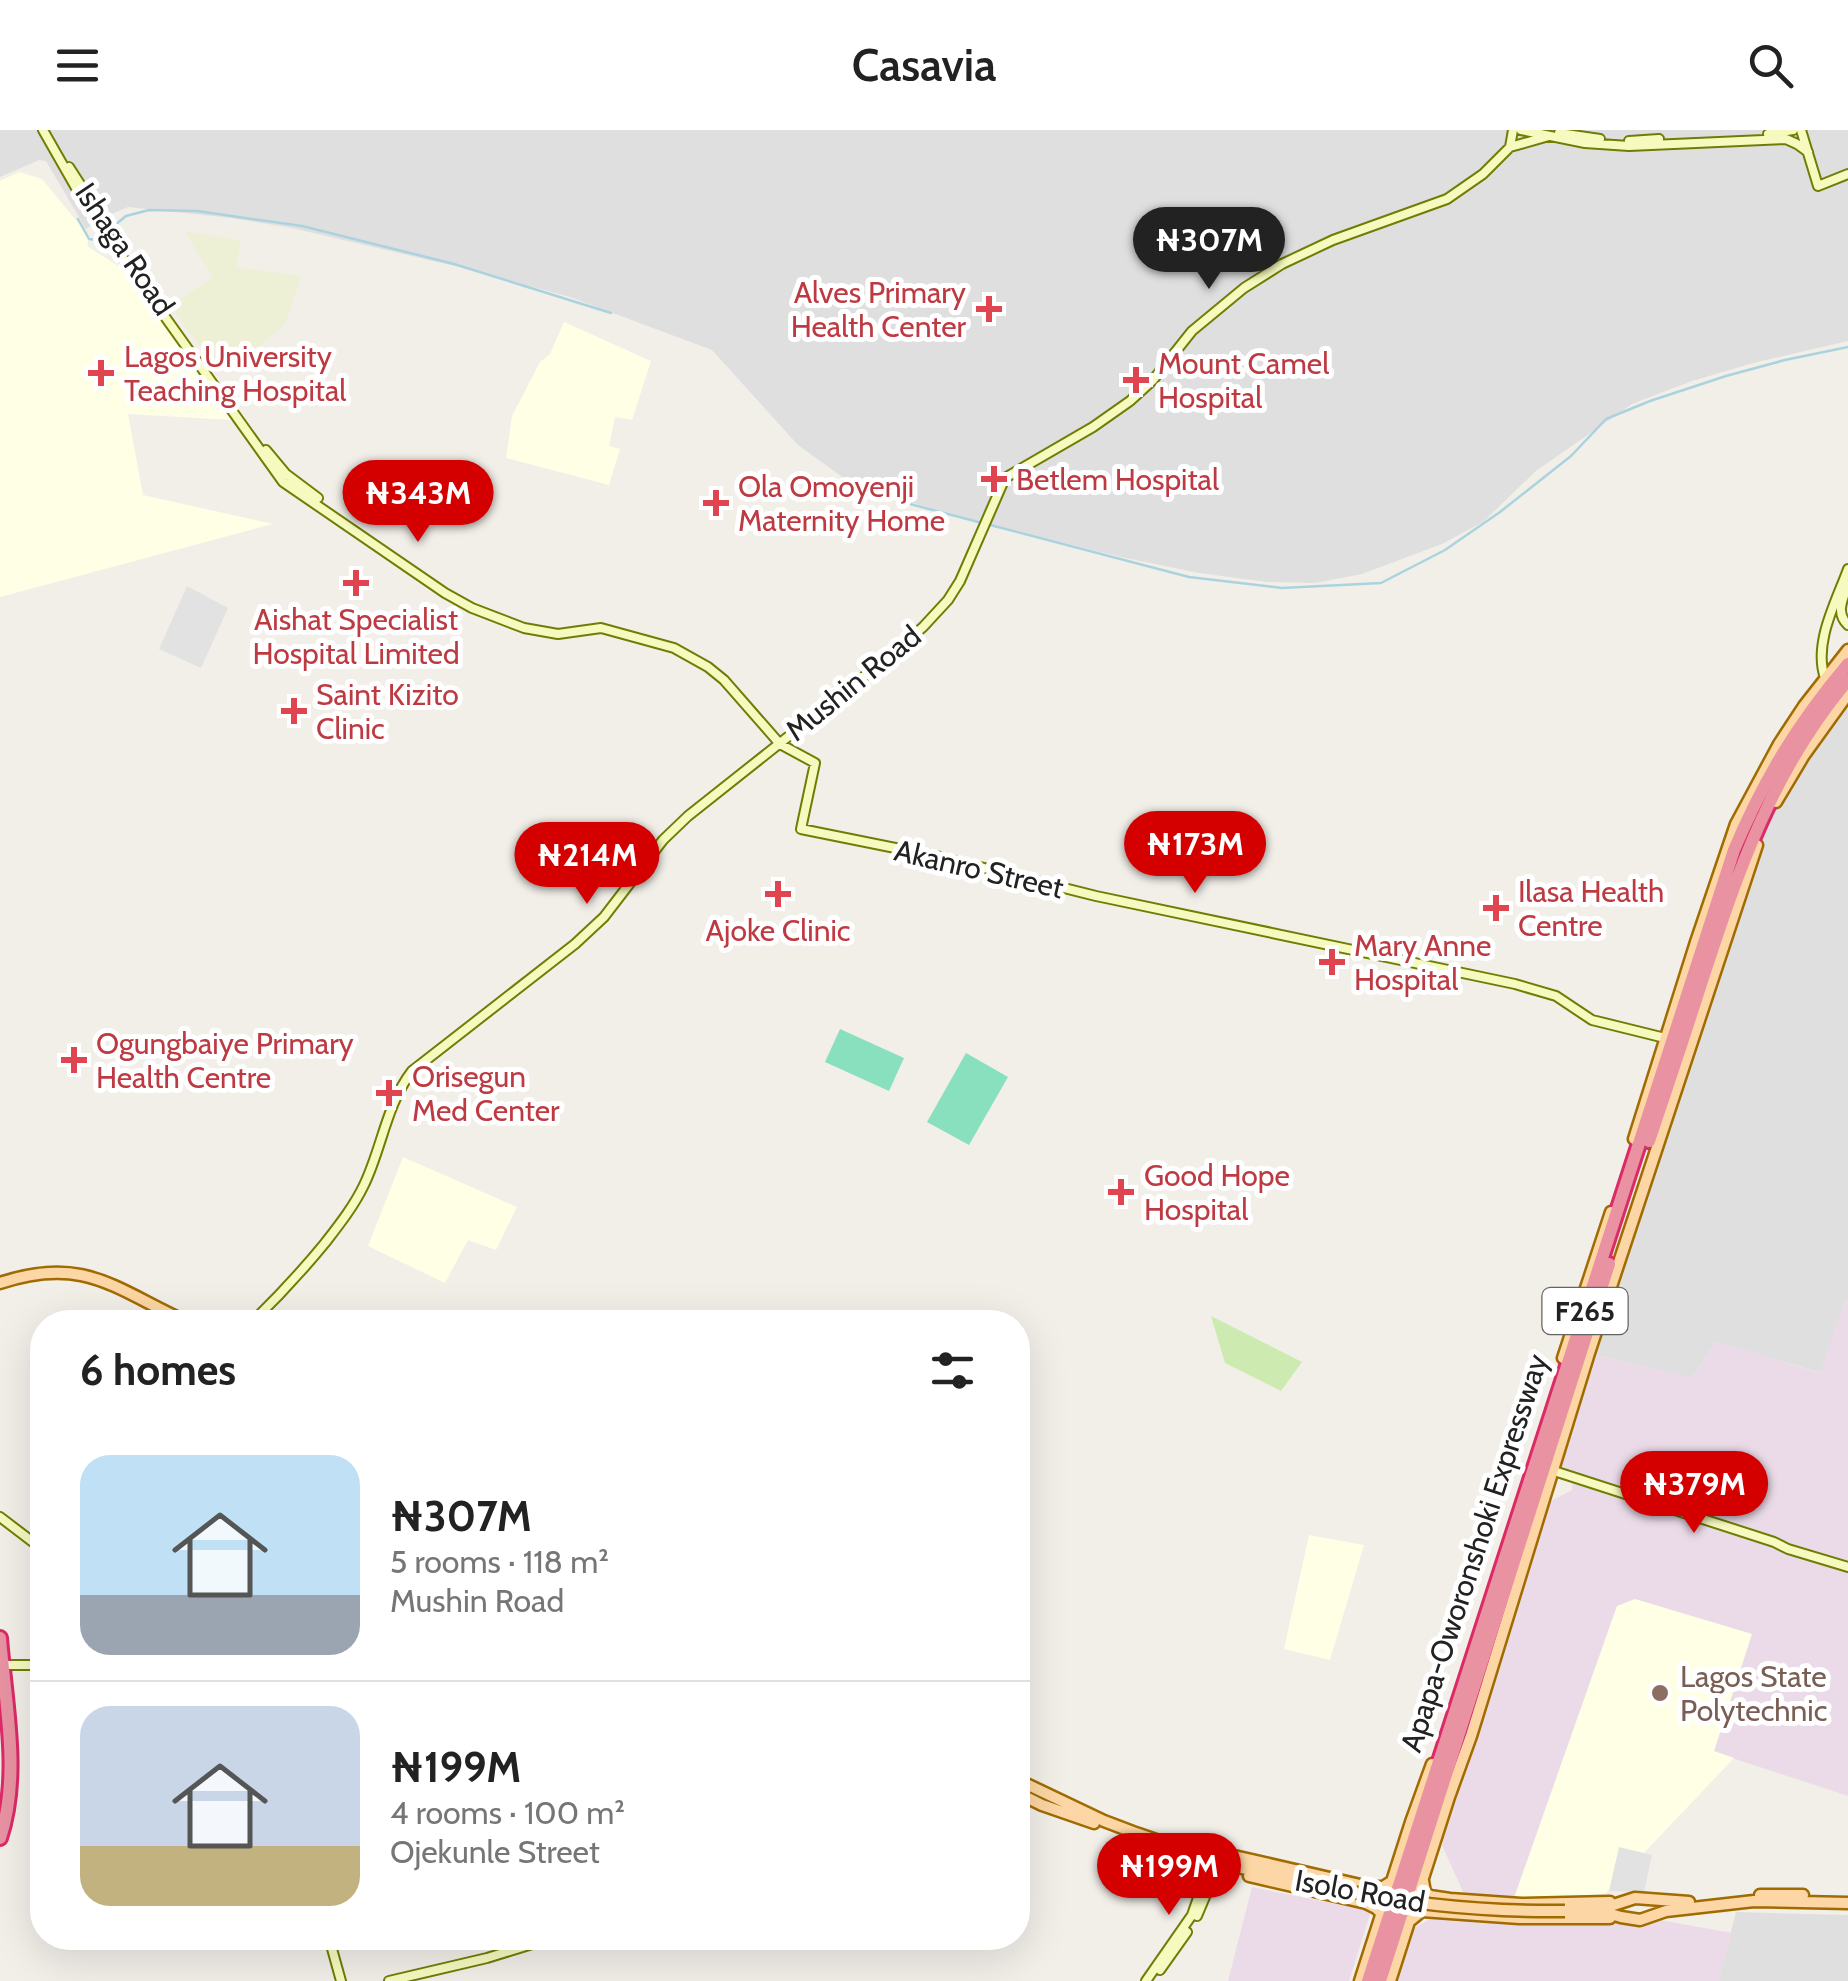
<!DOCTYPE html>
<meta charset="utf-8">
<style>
:root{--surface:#fff;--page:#f6f6f6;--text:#222;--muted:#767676;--line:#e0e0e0;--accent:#d40000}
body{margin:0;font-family:Cabin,sans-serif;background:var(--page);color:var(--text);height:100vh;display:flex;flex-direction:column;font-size:38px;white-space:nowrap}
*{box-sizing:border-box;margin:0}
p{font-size:32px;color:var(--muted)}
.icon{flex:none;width:55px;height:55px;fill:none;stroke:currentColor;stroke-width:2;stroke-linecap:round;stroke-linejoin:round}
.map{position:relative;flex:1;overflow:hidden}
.drawer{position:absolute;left:30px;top:1180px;width:1000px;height:640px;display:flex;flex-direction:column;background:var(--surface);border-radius:40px;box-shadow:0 10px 40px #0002}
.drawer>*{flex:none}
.price{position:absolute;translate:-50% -85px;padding:0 22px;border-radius:35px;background:var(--accent);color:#fff;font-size:32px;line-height:65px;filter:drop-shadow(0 2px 5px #0008)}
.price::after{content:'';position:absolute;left:50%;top:60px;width:30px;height:22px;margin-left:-15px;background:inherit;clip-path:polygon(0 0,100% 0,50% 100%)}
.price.selected{background:#222;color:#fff}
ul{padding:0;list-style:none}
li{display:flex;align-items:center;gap:30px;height:250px;padding:0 50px}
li+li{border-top:2px solid var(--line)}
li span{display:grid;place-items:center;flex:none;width:280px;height:200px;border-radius:30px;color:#555}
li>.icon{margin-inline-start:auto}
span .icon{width:120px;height:120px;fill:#fffc;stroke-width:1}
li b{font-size:42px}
h2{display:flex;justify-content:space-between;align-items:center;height:120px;padding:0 50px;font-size:42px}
header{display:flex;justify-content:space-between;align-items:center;height:130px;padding:0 50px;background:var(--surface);font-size:45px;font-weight:600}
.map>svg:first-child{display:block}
</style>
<header><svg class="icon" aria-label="menu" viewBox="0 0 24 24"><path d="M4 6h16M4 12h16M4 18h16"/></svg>Casavia<svg class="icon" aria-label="search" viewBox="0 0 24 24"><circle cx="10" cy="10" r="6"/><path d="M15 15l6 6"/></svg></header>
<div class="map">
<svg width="1848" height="1851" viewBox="0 0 1848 1851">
<rect width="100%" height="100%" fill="#f2efe9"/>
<path fill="#e0dfdf" d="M0,0H1848V211L1757,232L1692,251L1632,274L1536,341L1483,392L1442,414L1362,444L1315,453L1267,452L1199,443L1121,427L991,395L856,357L798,315L712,220L570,167L459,137L292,98L231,88L128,77L104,87L86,99L46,31L39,30L0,47Z
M1848,571V1172L1845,1171L1821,1243L1716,1212L1692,1248L1588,1223L1592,1189L1645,1039L1647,1026L1740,750L1783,660Z
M1736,1782L1848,1785V1851H1718Z"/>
<path fill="#ebdbe8" d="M1845,1171L1848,1172V1666L1714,1622L1617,1476L1514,1768L1464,1764L1442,1715L1451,1681L1453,1657L1520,1431L1549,1372L1572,1360L1573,1343L1560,1335L1588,1223L1692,1248L1716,1212L1820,1243Z
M1252,1757L1371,1781L1349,1851H1228Z
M1435,1786L1597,1794L1660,1790L1732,1803L1718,1851H1393L1411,1800Z"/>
<path fill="#ffffe5" d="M19,42L42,49L84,100L89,109L87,116L123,139L168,194L232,290L128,284L143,365L273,394L0,467V51Z
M564,192L651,231L632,290L615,287L609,316L620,319L609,355L506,328L512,286L540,232L550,224Z
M403,1027L517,1077L496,1120L468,1110L445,1153L368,1116Z
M1309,1405L1364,1415L1330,1530L1284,1519Z
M1635,1469L1752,1504L1714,1621L1734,1628L1605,1764L1514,1768L1617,1476Z"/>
<path fill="#eef0d5" d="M184,101L241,110L237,137L301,146L285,195L246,227L238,216L225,219L212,232L170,176L213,147Z"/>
<path fill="#cdebb0" d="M1211,1186L1302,1232L1281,1261L1225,1233Z"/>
<path fill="#88e0be" d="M840,899L904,928L889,961L825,932Z
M966,923L1008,947L969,1015L927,992Z"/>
<path fill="#e2e2e2" d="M187,456L228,478L201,538L159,519Z
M1619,1717L1652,1725L1644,1762L1609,1761Z"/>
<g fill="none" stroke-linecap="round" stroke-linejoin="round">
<path stroke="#aad3df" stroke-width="2.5" d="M78,89L89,109L97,110L126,86L149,80L197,81L302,96L454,134L611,183
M872,364L982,393
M990,395L1189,447L1282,458L1381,453L1445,420L1500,382L1571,326L1606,289L1650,271L1726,246L1785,230L1848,217"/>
<g stroke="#707d05" stroke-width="12">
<path id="secondary" d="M43,0L88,79L283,352L445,463L472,478L524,498L558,504L601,498L674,518L708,537L724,550L780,614L815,633L801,699L940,727L1096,766L1515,854L1556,866L1592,890L1665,908
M1521,0L1585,13L1629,16L1786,9L1797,14L1808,22
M1801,0L1818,56L1848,44
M1559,3L1600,9
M1768,4L1793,0
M1629,11L1659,9
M1510,17L1549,6
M69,37L105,93
M266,320L286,344L318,368
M1848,455C1843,469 1835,483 1848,495
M1825,548C1813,513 1836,472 1848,439
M252,1192C278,1167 302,1141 325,1113C339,1095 354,1076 364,1055C382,1018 386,975 412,941L575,814L604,787L663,710L688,686L886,529L923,497L948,470L960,451L1005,348L1093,297L1130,271L1153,250L1192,201L1244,158L1282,134L1333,110L1447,69L1483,44L1510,17L1513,0
M1551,1340L1774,1412L1788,1419L1848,1437
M0,1387L42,1419
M2,1535H42
M1197,1786L1218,1736
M329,1808L341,1851
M1160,1840L1187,1802
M389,1851L487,1828L552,1808
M1146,1851L1192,1785L1210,1733"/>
</g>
<g stroke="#a06b00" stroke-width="15">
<path id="primary" d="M1776,672L1804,625L1848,564
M1634,1009L1696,812L1736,694L1779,614L1804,576L1848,520
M0,1153C84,1125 115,1159 187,1192
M1563,1228L1611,1082
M1020,1651L1104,1691L1133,1702L1233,1736L1342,1760
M1018,1663L1042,1675L1094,1693
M1203,1722L1221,1723L1369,1757H1383L1391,1752
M1249,1746L1366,1773L1376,1778L1382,1784
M1423,1751L1425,1762L1430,1766L1450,1769L1521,1774L1610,1772
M1760,1765H1803
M1598,1780L1635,1768L1689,1772
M1565,1781L1597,1780L1621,1787L1640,1790L1666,1781L1754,1771L1848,1773
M1411,1790L1422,1781L1519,1788H1610
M1360,1851L1411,1692L1432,1634
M1390,1851L1449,1667L1471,1606L1589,1223L1757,715"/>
</g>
<g stroke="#dc2a67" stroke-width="18">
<path id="highway" d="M1649,1011C1667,958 1685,904 1702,851C1738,741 1772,640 1848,550
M0,1508C5,1573 21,1645 0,1708
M1368,1851L1734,720C1764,649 1798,593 1848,534
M1380,1851L1609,1134"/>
</g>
<use href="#secondary" stroke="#f7fabf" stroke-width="8"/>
<use href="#primary" stroke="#fcd6a4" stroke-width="10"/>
<use href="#highway" stroke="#e892a2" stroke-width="12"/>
<g stroke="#a06b00" stroke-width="15" stroke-linecap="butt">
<path id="primary-bridge" d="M1342,1760C1415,1775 1490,1782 1565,1781"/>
</g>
<use href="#primary-bridge" stroke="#fcd6a4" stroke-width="10"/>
</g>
<g fill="#e0444e" stroke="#fff" stroke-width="4">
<path d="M984 164h10v10h10v10h-10v10h-10v-10h-10v-10h10z"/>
<path d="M96 228h10v10h10v10h-10v10h-10v-10h-10v-10h10z"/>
<path d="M1131 235h10v10h10v10h-10v10h-10v-10h-10v-10h10z"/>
<path d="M989 334h10v10h10v10h-10v10h-10v-10h-10v-10h10z"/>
<path d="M711 358h10v10h10v10h-10v10h-10v-10h-10v-10h10z"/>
<path d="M351 438h10v10h10v10h-10v10h-10v-10h-10v-10h10z"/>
<path d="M289 566h10v10h10v10h-10v10h-10v-10h-10v-10h10z"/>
<path d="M773 749h10v10h10v10h-10v10h-10v-10h-10v-10h10z"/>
<path d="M1491 763h10v10h10v10h-10v10h-10v-10h-10v-10h10z"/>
<path d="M1327 817h10v10h10v10h-10v10h-10v-10h-10v-10h10z"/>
<path d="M69 915h10v10h10v10h-10v10h-10v-10h-10v-10h10z"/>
<path d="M384 948h10v10h10v10h-10v10h-10v-10h-10v-10h10z"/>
<path d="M1116 1047h10v10h10v10h-10v10h-10v-10h-10v-10h10z"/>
</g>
<circle fill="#8d6e63" stroke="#fff" stroke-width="4" cx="1660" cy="1563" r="10"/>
<g text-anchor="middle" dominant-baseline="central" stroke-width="10" stroke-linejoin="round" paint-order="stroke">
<rect fill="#fff" stroke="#646464" stroke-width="2.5" x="1542.5" y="1158" width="85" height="46" rx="8"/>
<g font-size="28" font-weight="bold" fill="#222">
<text x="1585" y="1181">F265</text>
</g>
<g font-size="30" fill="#222" stroke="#fff">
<text transform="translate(125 119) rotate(56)">Ishaga Road</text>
<text transform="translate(853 553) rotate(-39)">Mushin Road</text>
<text transform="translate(979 739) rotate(13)">Akanro Street</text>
<text transform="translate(1474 1423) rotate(-72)">Apapa-Oworonshoki Expressway</text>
<text transform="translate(1360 1761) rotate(10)">Isolo Road</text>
</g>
<g font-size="30" fill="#be3a42" stroke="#fff" text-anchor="start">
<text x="966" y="162" text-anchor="end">Alves Primary<tspan x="966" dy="34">Health Center</tspan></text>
<text x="124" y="226">Lagos University<tspan x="124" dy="34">Teaching Hospital</tspan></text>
<text x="1158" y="233">Mount Camel<tspan x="1158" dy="34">Hospital</tspan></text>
<text x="1016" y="349">Betlem Hospital</text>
<text x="738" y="356">Ola Omoyenji<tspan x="738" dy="34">Maternity Home</tspan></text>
<text x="356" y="489" text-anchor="middle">Aishat Specialist<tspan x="356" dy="34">Hospital Limited</tspan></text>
<text x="316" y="564">Saint Kizito<tspan x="316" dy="34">Clinic</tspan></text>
<text x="1518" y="761">Ilasa Health<tspan x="1518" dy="34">Centre</tspan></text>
<text x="778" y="800" text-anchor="middle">Ajoke Clinic</text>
<text x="1354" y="815">Mary Anne<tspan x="1354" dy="34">Hospital</tspan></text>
<text x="96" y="913">Ogungbaiye Primary<tspan x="96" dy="34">Health Centre</tspan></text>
<text x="412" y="946">Orisegun<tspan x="412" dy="34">Med Center</tspan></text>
<text x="1144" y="1045">Good Hope<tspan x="1144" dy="34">Hospital</tspan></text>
</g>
<g font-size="30" fill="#785e54" stroke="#fff" text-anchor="start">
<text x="1680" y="1546">Lagos State<tspan x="1680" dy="34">Polytechnic</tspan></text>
</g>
</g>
</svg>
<b class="price selected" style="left:1209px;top:162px">₦307M</b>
<b class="price" style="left:418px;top:415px">₦343M</b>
<b class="price" style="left:1195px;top:766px">₦173M</b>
<b class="price" style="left:587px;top:777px">₦214M</b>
<b class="price" style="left:1694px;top:1406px">₦379M</b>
<b class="price" style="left:1169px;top:1788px">₦199M</b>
<section class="drawer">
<h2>6 homes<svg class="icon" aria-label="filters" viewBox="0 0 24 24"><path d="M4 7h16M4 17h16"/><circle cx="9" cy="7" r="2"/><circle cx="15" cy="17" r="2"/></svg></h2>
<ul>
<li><span style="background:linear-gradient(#bfe0f5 70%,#9aa5b1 0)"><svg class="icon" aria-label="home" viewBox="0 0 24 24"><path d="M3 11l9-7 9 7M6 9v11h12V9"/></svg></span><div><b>₦307M</b><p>5 rooms · 118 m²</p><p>Mushin Road</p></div></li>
<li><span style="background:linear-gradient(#c9d6e8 70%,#c2b280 0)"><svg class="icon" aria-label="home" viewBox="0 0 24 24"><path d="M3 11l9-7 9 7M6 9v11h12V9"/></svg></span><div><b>₦199M</b><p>4 rooms · 100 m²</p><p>Ojekunle Street</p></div></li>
</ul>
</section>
</div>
